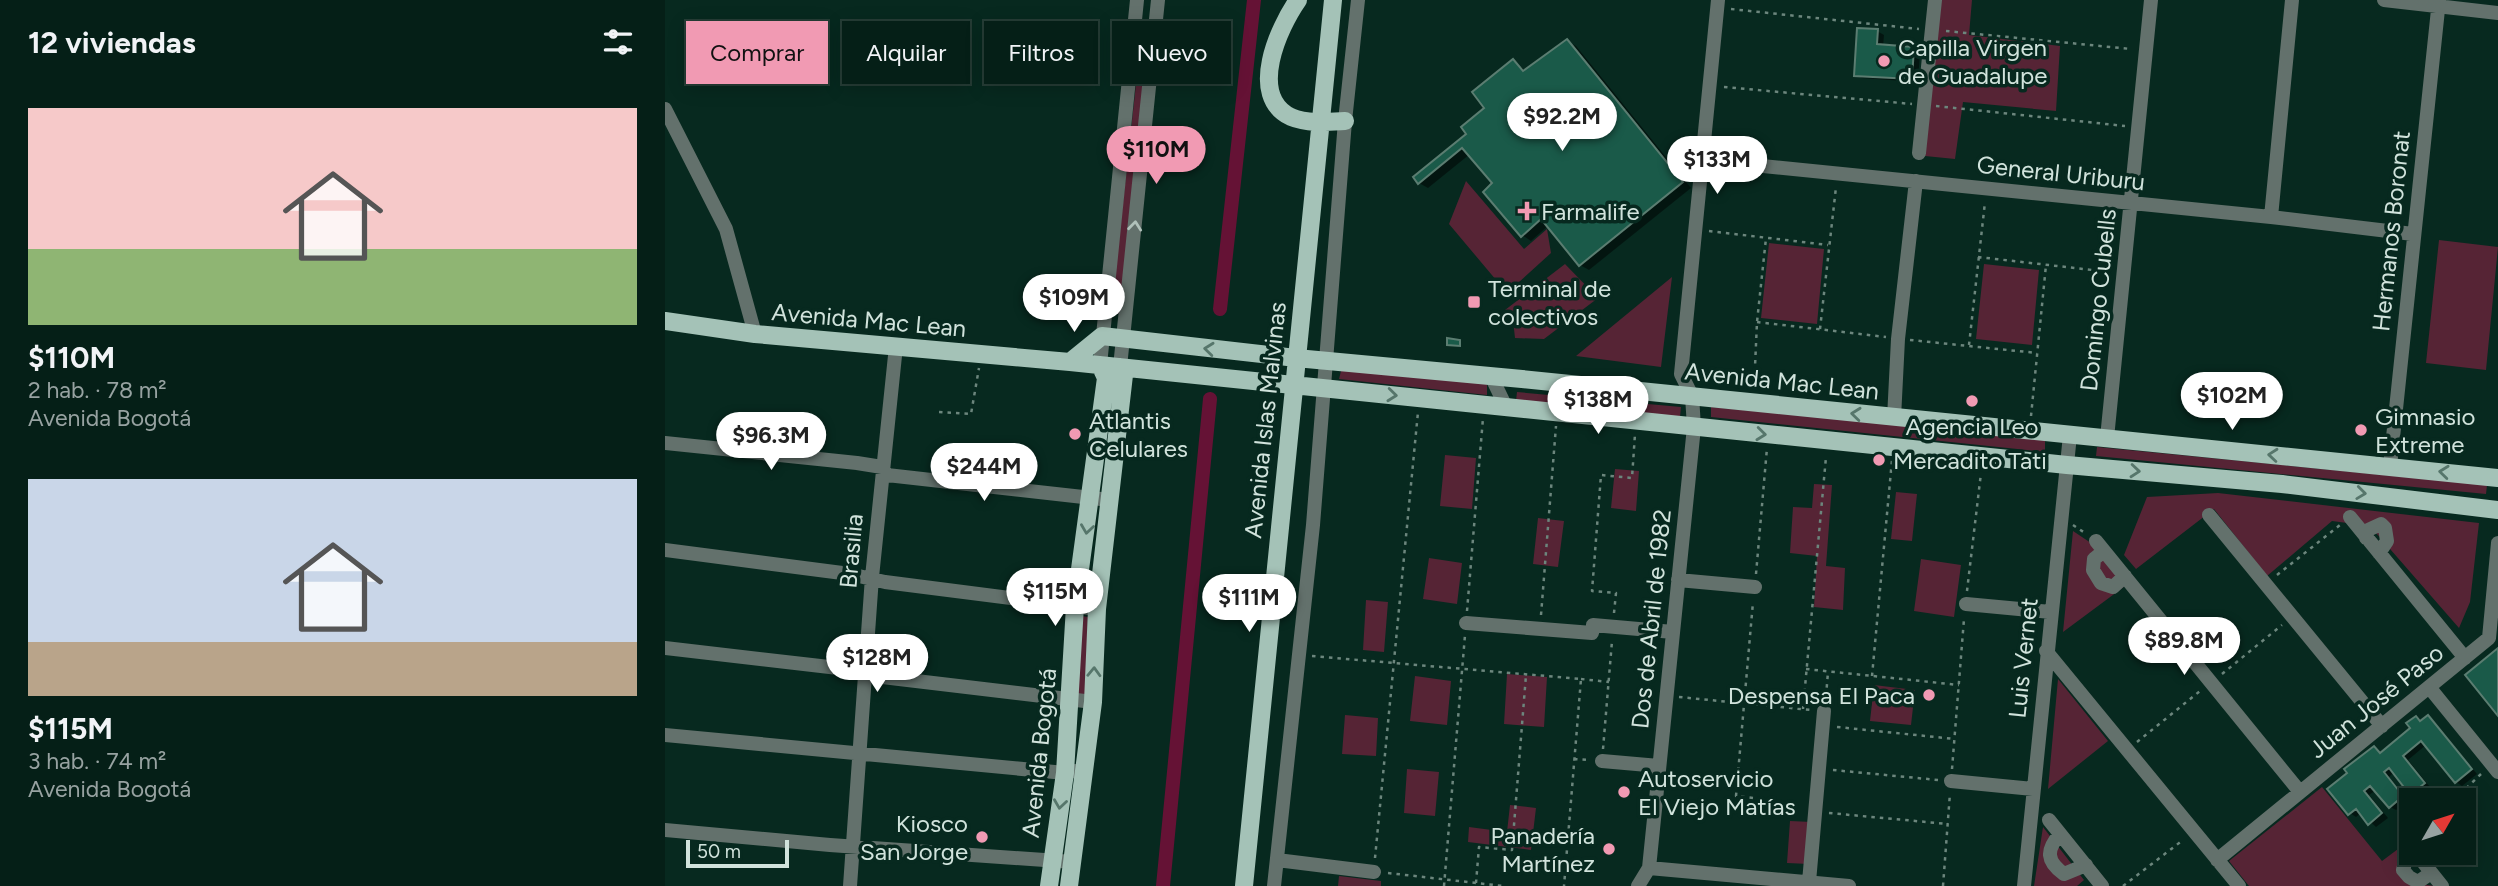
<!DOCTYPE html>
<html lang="es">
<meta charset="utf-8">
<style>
:root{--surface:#051f17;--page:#132c24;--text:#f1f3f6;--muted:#97a2a1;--line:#263d36;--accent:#f19ab3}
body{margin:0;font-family:Figtree,sans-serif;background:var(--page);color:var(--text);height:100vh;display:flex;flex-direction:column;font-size:26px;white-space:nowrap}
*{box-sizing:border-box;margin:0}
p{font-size:23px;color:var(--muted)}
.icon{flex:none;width:38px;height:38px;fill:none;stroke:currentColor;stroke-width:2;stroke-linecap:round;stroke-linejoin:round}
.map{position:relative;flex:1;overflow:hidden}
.drawer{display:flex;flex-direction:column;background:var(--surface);width:665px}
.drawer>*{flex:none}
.guide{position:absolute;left:21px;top:21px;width:665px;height:63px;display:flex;gap:14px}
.needle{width:46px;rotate:51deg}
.tools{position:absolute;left:1734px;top:788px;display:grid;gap:14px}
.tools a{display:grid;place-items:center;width:77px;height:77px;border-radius:0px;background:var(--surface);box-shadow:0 4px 18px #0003,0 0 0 2px var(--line);font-size:35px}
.scale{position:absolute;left:21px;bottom:18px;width:103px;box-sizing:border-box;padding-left:7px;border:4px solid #d1e3dc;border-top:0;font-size:19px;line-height:24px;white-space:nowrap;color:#d1e3dc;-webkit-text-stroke:5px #07291f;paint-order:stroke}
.price{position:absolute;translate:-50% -60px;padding:0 16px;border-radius:24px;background:#fff;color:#222;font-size:23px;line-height:46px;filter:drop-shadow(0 2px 4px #0008)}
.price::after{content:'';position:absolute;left:50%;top:42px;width:21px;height:16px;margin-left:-10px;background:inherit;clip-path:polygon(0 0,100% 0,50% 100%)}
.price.selected{background:var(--accent);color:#111}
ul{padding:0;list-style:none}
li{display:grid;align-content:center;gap:14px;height:371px;padding:0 28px}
li span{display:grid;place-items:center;height:217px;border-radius:0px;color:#555}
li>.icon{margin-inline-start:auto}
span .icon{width:126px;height:126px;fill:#fffc;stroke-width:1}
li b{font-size:30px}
h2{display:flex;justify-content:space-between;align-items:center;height:84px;padding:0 28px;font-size:30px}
.chip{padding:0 24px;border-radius:0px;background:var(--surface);box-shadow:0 4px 18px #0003,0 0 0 2px var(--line);font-size:24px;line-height:63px}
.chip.selected{background:var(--accent);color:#111}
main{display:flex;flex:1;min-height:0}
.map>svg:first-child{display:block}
</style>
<main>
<section class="drawer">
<h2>12 viviendas<svg class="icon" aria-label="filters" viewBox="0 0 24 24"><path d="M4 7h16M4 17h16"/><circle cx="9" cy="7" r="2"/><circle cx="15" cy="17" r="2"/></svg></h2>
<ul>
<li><span style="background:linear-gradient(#f6c9c9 65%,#8fb573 0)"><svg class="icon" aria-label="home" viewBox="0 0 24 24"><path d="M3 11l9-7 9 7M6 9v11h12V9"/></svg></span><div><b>$110M</b><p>2 hab. · 78 m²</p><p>Avenida Bogotá</p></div></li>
<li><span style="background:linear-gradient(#c9d6e8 75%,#b9a48a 0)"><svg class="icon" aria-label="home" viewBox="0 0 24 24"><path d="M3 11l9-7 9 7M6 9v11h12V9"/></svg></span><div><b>$115M</b><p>3 hab. · 74 m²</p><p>Avenida Bogotá</p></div></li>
</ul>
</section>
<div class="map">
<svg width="1833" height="886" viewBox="0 0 1833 886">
<rect width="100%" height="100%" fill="#07291f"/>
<path fill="#562435" d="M1276,0H1307L1304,35L1395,46L1391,111L1298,102L1290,159L1260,156Z
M474,57L484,58L455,314L446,312Z
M801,181L859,249L882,229L886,253L842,293L784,224Z
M1774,240L1833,247L1821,370L1761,363Z
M1104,243L1159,249L1152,324L1096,318Z
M900,264L933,298L879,339L850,338L848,320L840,310Z
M1319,264L1374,270L1367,345L1311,339Z
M1007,277L996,367L911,356Z
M677,367L822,383V395L674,379Z
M852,392L1016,407L1015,417L851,401Z
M1046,407L1380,439V452L1046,417Z
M1432,447L1822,485L1821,494L1431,456Z
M780,455L811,458L807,509L775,506Z
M950,469L974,471L971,511L946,508Z
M1149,484L1167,485L1161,566L1180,568L1178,610L1149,607L1152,556L1125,553L1128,507L1147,508Z
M1231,492L1252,494L1247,541L1226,539Z
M1553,493L1814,523L1805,602L1794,628L1705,526L1667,521L1602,576L1549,509L1471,569L1459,555L1482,497Z
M873,518L899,521L893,567L868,564Z
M1408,531L1432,547L1460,586L1398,632Z
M764,558L797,563L792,604L758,599Z
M1256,559L1296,565L1289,617L1249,611Z
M701,600L723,602L719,652L698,650Z
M417,616L423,617L420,696L413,695Z
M842,674L882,677L879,727L839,724Z
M750,676L786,681L782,725L745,721Z
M1393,679L1443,741L1383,789Z
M1209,685L1250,690L1246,725L1205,721Z
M680,715L713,718L711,756L677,754Z
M742,769L774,772L770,816L739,813Z
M1657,787L1717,861L1737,846L1744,855L1735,865L1748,883L1770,886H1584L1564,861Z
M845,805L871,808L866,850L803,842L804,827L842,832Z
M1125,821L1147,822L1144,864L1122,863Z
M1378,827L1419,880L1412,886H1369Z
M674,876L716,881V886H673Z"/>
<path fill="#0007" d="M1212,31L1219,35L1218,47L1249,49L1255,52L1253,82L1197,78L1191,75Z
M902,41L911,46L1026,188L924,270L915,265L884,225L866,241L857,235L830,183L805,154L763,188L754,183L804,134L848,61L861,71Z
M1763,717L1769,721L1812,774L1797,786L1791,782L1761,745L1743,760L1765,787L1753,797L1746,793L1729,772L1724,777L1743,801L1731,810L1725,807L1711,790L1704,795L1723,818L1711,827L1696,813L1691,817L1685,813L1684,773L1709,748L1717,753L1748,728L1751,718L1757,721Z"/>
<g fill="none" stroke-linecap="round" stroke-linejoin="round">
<path stroke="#651235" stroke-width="14" d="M555,309L589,0
M498,886L545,399"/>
</g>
<path fill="#1a5a49" stroke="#5b7d71" stroke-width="2" d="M1192,28L1213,29L1212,44L1249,47L1247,79L1189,76Z
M902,39L1018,182L914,266L876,219L856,237L818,192L827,183L797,148L753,184L748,177L801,134L796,127L819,108L807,92L848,59L858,71Z
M782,338L795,340V346L782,345Z
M1833,648V716L1800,675Z
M1763,715L1807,769L1790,783L1756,741L1738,756L1760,783L1745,795L1724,768L1719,772L1738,796L1724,808L1705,786L1699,791L1717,813L1703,825L1691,809L1683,815L1662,789L1682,773L1679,769L1709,746L1715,753L1745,728L1741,723L1751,716L1755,721Z"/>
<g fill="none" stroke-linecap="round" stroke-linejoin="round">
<path stroke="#6c867d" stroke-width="2.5" stroke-dasharray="3.5 5" stroke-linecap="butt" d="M1066,9L1254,29
M1281,31L1466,49
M1059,87L1247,104
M1271,106L1460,126
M1044,231L1163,245
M1313,257L1445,272
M1092,322L1221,337
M1155,329L1171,187
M1245,340L1372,353
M1304,345L1320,202
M1089,389L1092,322L1101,238
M274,412L306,414L314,368
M1366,416L1381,265
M1408,525L1420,533
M1091,574L1102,448
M1612,575L1675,525
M1302,591L1316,473
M802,611L818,418
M949,613L951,593L927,591L936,475L967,478L970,434
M876,615L891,426
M647,656L916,679L899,886
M1141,669L1294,685
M1557,674L1617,625
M1207,676L1227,460
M916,679L944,682
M1161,696L1163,672
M1014,697L1146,710
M1138,709L1161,457
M1172,727L1290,739
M1472,742L1535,691
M938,749L947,641
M909,759L925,760
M1287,769L1299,619
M1168,770L1273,780
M1088,798L1071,796L1088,602
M1789,800L1816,774
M1164,813L1283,824
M710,858L753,412
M723,873L838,886
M811,883L814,847L847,850L861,675
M779,886L800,635
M1278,886L1285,793
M1458,886L1518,840"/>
<path stroke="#63716c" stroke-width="14" d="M1719,0L1833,13
M0,109L61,229L90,334
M1254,153L1270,0
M1038,160L1606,217L1748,234
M1606,217L1627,0
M435,365L472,0
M455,367L493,0
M826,376L841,407
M1229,418L1233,339L1251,181
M1442,438L1486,0
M0,443L192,463L217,467L222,475L445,500
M1725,466L1774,0
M1544,515L1717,726
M1685,517L1800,658
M1701,538L1703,530L1716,524L1720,528L1722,541L1714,553
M1431,541L1635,792
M0,550L185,574L220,582L432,609
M1439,551L1429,559L1428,570L1436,583L1448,587L1460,576
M1013,580L1090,587
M1301,604L1386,612
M801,623L927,633L928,625L1008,632
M0,648L199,671L209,676L428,702
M1381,651L1574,886
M1764,687L1833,772
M0,735L400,773L410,771
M937,761L994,766
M1286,781L1368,789
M1384,820L1437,886
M0,830L165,845L408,862
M1395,834C1381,850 1381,861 1399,874L1421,865
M1750,852L1777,886
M1751,854L1740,863L1738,870L1744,877L1753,882L1766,873
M612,860L709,872
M1552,860L1824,638L1833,543
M984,868L1184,886
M1144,882L1159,711
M185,886L207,577L231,346
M609,886L648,525L680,121L693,0
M973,886L984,868L1029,427L1027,396L1016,374L1053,0
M1359,886L1405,435"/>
<path stroke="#a4c2b7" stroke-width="18" d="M633,0C614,27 582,96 626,117C643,124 663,122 680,121
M0,321L90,334L405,362L1402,465L1617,484L1833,510
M405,362L437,336L631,358L857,379L1833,478
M384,886L400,773L410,606L441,378L435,365
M404,886L428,702L432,609L459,375L455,367
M579,886L668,0"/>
</g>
<defs><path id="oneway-chevron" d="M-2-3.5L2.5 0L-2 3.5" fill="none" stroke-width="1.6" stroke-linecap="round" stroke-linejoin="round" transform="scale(1.75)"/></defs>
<use stroke="#b0c1ba" href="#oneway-chevron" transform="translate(470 226) rotate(-84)"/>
<g stroke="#56766b">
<use href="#oneway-chevron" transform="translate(544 349) rotate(-174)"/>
<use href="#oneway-chevron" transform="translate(727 395) rotate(6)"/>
<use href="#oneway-chevron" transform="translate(1191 414) rotate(-174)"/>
<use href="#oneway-chevron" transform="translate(1096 434) rotate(6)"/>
<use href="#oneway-chevron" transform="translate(1608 455) rotate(-175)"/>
<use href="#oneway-chevron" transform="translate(1470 471) rotate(5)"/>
<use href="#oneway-chevron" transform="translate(1779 472) rotate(-174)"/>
<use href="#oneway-chevron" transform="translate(1696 493) rotate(7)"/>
<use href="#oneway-chevron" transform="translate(422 529) rotate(98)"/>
<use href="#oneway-chevron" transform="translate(429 672) rotate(-88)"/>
<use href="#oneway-chevron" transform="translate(395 804) rotate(98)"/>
</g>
<g fill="#f19ab3" stroke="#07291f" stroke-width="2.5">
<circle cx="1219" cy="61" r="7"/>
<path d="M858.5 200.5h7v7h7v7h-7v7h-7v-7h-7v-7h7z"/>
<rect x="802" y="295" width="14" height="14" rx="3.5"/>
<circle cx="1307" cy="401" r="7"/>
<circle cx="1696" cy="430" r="7"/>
<circle cx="410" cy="434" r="7"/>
<circle cx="1214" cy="460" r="7"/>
<circle cx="1264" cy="695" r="7"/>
<circle cx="959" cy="792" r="7"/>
<circle cx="317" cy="837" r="7"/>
<circle cx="944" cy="849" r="7"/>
</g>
<g text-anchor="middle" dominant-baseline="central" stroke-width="7" stroke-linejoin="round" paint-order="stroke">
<g font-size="24" fill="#d1e3dc" stroke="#07291f" text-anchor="start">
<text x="1233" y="47">Capilla Virgen<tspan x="1233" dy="28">de Guadalupe</tspan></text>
<text x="876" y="211">Farmalife</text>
<text x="823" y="288">Terminal de<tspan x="823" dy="28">colectivos</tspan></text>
<text x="1710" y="416">Gimnasio<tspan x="1710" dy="28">Extreme</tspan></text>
<text x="424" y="420">Atlantis<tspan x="424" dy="28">Celulares</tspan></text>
<text x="1307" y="426" text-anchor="middle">Agencia Leo</text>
<text x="1228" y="460">Mercadito Tati</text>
<text x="1250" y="695" text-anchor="end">Despensa El Paca</text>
<text x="973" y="778">Autoservicio<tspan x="973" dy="28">El Viejo Matías</tspan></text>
<text x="303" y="823" text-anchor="end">Kiosco<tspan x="303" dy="28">San Jorge</tspan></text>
<text x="930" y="835" text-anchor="end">Panadería<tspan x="930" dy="28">Martínez</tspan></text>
</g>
<g font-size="24" fill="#d1e3dc" stroke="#07291f">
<text transform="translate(1396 173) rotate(6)">General Uriburu</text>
<text transform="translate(1726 231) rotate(-84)">Hermanos Boronat</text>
<text transform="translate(1433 300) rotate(-84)">Domingo Cubells</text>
<text transform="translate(204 320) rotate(5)">Avenida Mac Lean</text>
<text transform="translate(1117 381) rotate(6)">Avenida Mac Lean</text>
<text transform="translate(600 420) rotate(-84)">Avenida Islas Malvinas</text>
<text transform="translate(186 551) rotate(-85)">Brasilia</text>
<text transform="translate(986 619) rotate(-84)">Dos de Abril de 1982</text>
<text transform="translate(1358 658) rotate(-84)">Luis Vernet</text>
<text transform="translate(1711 701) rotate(-39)">Juan José Paso</text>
<text transform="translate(374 753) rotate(-84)">Avenida Bogotá</text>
</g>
</g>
</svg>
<div class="tools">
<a><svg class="needle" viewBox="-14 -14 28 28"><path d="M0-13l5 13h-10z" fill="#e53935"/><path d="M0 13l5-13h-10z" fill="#97a2a1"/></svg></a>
</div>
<div class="scale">50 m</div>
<b class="price" style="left:897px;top:153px">$92.2M</b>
<b class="price selected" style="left:491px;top:186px">$110M</b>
<b class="price" style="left:1052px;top:196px">$133M</b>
<b class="price" style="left:409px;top:334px">$109M</b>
<b class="price" style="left:1567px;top:432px">$102M</b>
<b class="price" style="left:933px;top:436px">$138M</b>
<b class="price" style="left:106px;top:472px">$96.3M</b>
<b class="price" style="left:319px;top:503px">$244M</b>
<b class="price" style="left:390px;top:628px">$115M</b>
<b class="price" style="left:584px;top:634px">$111M</b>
<b class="price" style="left:1519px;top:677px">$89.8M</b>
<b class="price" style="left:212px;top:694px">$128M</b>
<div class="guide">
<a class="chip selected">Comprar</a>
<a class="chip">Alquilar</a>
<a class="chip">Filtros</a>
<a class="chip">Nuevo</a>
</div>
</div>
</main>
